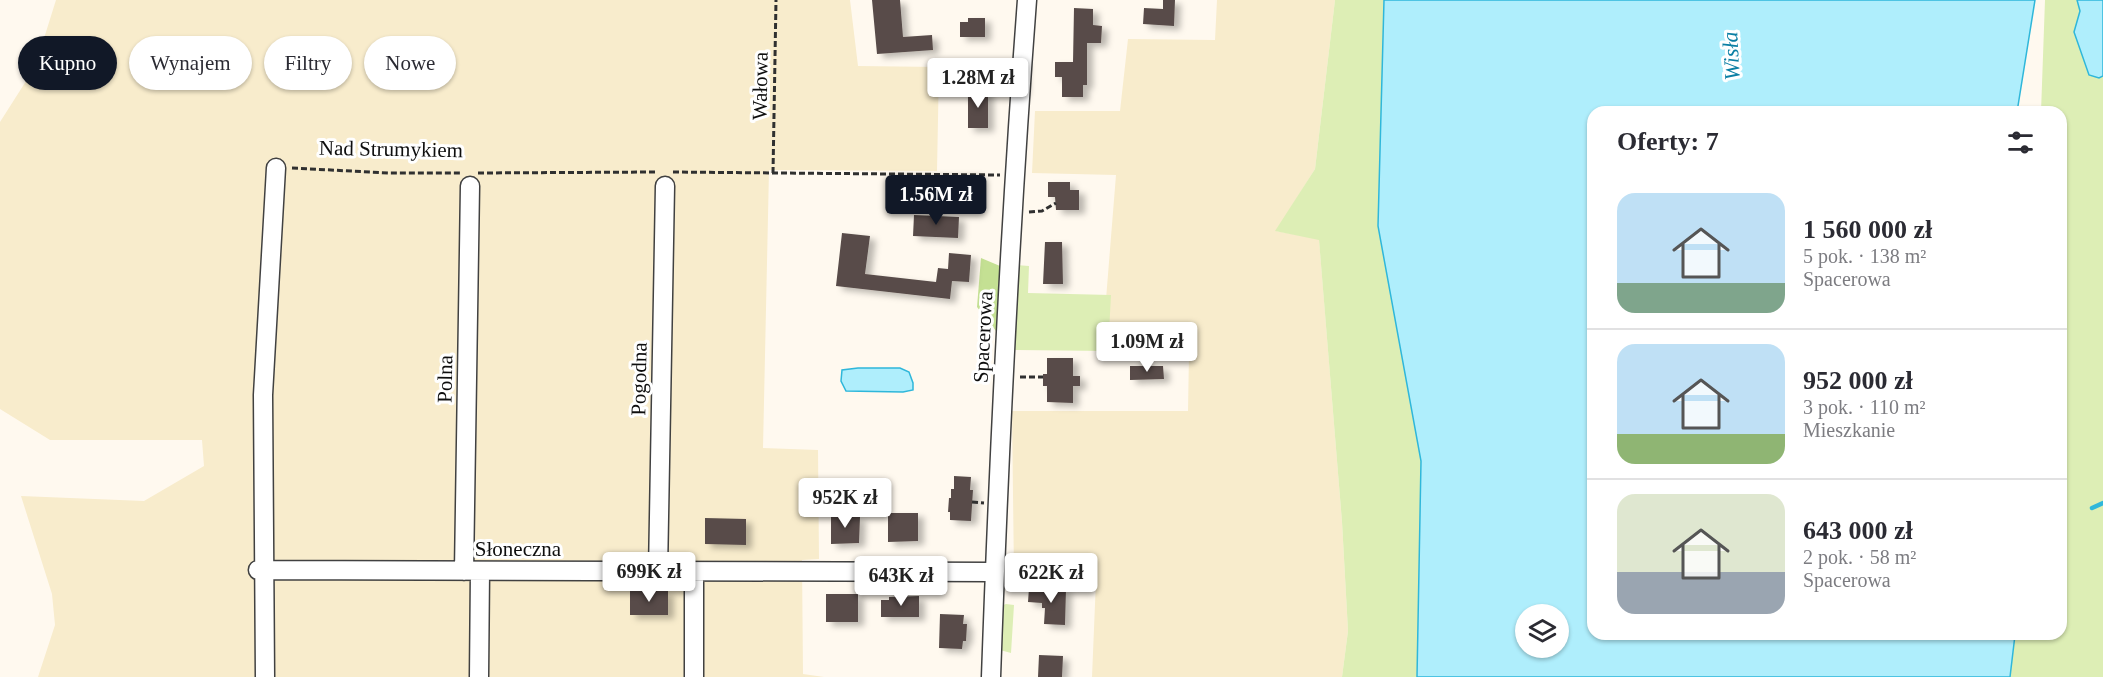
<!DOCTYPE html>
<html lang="pl">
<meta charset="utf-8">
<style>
:root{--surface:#fff;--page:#f2f2f3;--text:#2b2b33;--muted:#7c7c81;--line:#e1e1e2;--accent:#111827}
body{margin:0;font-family:"Times New Roman",serif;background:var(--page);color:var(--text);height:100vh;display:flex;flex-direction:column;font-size:22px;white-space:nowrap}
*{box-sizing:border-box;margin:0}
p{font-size:20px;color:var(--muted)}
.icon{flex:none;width:33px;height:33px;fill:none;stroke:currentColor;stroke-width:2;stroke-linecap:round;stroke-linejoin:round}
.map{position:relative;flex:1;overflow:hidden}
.sheet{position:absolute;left:1587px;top:106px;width:480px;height:534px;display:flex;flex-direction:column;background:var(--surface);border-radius:18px;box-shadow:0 2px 4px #0004}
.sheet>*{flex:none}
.top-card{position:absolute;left:18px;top:36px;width:570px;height:54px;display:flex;gap:12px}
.controls{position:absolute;left:1515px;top:604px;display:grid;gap:12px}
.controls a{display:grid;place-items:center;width:54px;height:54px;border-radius:50%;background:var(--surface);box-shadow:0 2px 4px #0004;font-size:30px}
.price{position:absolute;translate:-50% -51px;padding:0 14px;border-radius:6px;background:#fff;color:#222;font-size:20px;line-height:39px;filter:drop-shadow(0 2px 3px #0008)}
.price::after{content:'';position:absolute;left:50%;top:36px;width:18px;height:14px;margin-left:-9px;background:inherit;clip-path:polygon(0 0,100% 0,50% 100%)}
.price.current{background:var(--accent);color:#fff}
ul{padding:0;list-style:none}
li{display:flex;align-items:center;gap:18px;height:150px;padding:0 30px}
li+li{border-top:2px solid var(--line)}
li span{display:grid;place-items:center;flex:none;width:168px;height:120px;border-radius:18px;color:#555}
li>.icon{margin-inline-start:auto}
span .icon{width:72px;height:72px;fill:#fffc;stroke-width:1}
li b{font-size:26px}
h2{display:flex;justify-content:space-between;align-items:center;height:72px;padding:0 30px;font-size:26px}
.tag{padding:0 21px;border-radius:27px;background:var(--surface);box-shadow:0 2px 4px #0004;font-size:21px;line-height:54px}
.tag.current{background:var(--accent);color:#fff}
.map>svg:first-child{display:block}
</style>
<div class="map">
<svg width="2103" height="677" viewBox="0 0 2103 677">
<defs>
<filter id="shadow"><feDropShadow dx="6" dy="4" stdDeviation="3" flood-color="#0004"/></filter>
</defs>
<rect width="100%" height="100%" fill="#fff9ef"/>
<path fill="#f8eccc" d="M56,0H850L858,66L939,67L937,171L769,170L763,448L818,450L819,559L802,560L803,674L824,677H38L55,625L52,594L21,496L144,501L204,466L202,440H50L0,409V122L35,67Z
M1217,0H1335L1315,169L1276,231L1319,239L1342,522L1348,631L1342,677H1092L1096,580L1014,576L1012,411H1188L1189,352L1102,349L1116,175L1032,173L1035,111H1120L1128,39L1215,40Z"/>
<path fill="#ddeeb5" d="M1335,0H1384L1378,226L1421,461L1417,677H1342L1348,631L1342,522L1319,240L1275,231L1315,169Z
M2045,0H2103V677H2010L2015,635L2061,634V112H2041Z
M1015,265L1029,266L1028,293L1111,295L1108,351L1010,350Z
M1006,604L1014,605L1011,653L1000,650L1001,606Z"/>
<path fill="#c4e093" d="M981,258L1000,266L996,331L977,307Z"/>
<path fill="#afeefc" stroke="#2fb7da" stroke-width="1.5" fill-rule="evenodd" d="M1384,0H2035L2017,112H1593V634L2015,635L2010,677H1417L1421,461L1378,226ZM1526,615H1558V648H1526Z
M2077,0H2103V76L2099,78L2089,75L2074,32L2080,11Z
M858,368H900L909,372L913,383V390L903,392L846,391L841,381L842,370Z"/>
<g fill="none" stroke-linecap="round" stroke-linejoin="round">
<path stroke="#2fb7da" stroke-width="4.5" d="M2092,508L2103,503"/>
</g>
<path fill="#584c49" filter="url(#shadow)" d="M872,0H900L903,37L932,35L933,50L877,54Z
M1163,0H1175L1174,26L1143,24L1144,8L1163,9Z
M1074,8L1093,9V25L1102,26L1101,43H1087V85H1083V97H1062V77H1055V62H1073Z
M968,18H985V37H960V22H968Z
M968,90H988V128H968Z
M1048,182H1070V190H1079V210H1056L1055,197H1048Z
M914,215L959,217L958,238L913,236Z
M842,233L870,236L865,274L936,282L938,268L948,269L949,253L971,255L969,282L952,281L950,299L836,286Z
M1045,242H1062L1063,284H1043Z
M1047,358H1073V376H1080V386H1073V403L1047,402V386H1043V374H1047Z
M1130,366H1163L1164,379L1130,380Z
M954,476L971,477L970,490H973L971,521L950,520V512H948L949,498H951V489H954Z
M888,513H918V541L888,542Z
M831,514H850V517H860L859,543L831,544Z
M705,518L746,519V545L705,544Z
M1029,588L1066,589L1065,625L1044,624L1045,608H1042V603L1028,602Z
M630,591H668V615H630Z
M826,594H858V622H826Z
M919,596V617H881V600H889V597Z
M940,614L964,615L963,624H967L966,641H963L962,649L939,648Z
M1039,655L1063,656L1062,677H1038Z"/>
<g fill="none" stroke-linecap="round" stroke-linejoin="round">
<g stroke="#414141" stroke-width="21">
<path id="minor" d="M258,570L994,572
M464,571L470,186
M658,572L665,186
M265,677L263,395L276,168
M479,677L480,571
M694,677V573
M991,677C999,451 1010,225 1027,0"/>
</g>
<path stroke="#303030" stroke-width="3" stroke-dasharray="6 3" stroke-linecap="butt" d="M292,168L388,173H460
M673,172L1000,175
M478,173L658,172
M773,173L776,0
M1029,212L1042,211L1056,203
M1020,377H1043
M972,502L984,503"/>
<use href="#minor" stroke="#fff" stroke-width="18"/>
</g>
<g text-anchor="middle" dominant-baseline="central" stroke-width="6" stroke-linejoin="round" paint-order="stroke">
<g font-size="21" fill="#0e0e0e" stroke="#fff">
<text transform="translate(760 86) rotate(-89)">Wałowa</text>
<text transform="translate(391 149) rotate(1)">Nad Strumykiem</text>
<text transform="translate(983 337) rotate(-87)">Spacerowa</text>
<text transform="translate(445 379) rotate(-89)">Polna</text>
<text transform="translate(639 379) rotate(-89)">Pogodna</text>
<text x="518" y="549">Słoneczna</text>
</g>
<g font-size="22" font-style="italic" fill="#0b7fa4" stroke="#fff">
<text transform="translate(1731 56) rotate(-93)">Wisła</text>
</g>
</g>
</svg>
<div class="controls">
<a><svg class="icon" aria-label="layers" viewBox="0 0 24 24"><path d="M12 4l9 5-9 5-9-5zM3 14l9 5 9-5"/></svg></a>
</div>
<b class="price" style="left:978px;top:109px">1.28M zł</b>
<b class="price current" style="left:936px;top:226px">1.56M zł</b>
<b class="price" style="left:1147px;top:373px">1.09M zł</b>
<b class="price" style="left:845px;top:529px">952K zł</b>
<b class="price" style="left:649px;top:603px">699K zł</b>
<b class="price" style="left:1051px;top:604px">622K zł</b>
<b class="price" style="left:901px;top:607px">643K zł</b>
<div class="top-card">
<a class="tag current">Kupno</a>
<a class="tag">Wynajem</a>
<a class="tag">Filtry</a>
<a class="tag">Nowe</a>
</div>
<section class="sheet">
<h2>Oferty: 7<svg class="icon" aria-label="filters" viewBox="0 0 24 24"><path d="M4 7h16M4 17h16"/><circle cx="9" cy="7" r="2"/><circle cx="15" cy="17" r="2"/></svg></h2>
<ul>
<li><span style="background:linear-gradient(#bfe0f5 75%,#7fa58c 0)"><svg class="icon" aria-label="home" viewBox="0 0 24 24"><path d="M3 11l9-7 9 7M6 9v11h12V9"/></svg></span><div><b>1 560 000 zł</b><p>5 pok. · 138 m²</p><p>Spacerowa</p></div></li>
<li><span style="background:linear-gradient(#bfe0f5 75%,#8fb573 0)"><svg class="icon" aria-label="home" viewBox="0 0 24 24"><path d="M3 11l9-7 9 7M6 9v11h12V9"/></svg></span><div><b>952 000 zł</b><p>3 pok. · 110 m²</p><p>Mieszkanie</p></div></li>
<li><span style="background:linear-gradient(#dfe7d0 65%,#9aa5b1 0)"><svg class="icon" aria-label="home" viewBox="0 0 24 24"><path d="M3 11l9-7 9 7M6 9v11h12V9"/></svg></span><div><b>643 000 zł</b><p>2 pok. · 58 m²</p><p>Spacerowa</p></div></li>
</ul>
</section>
</div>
